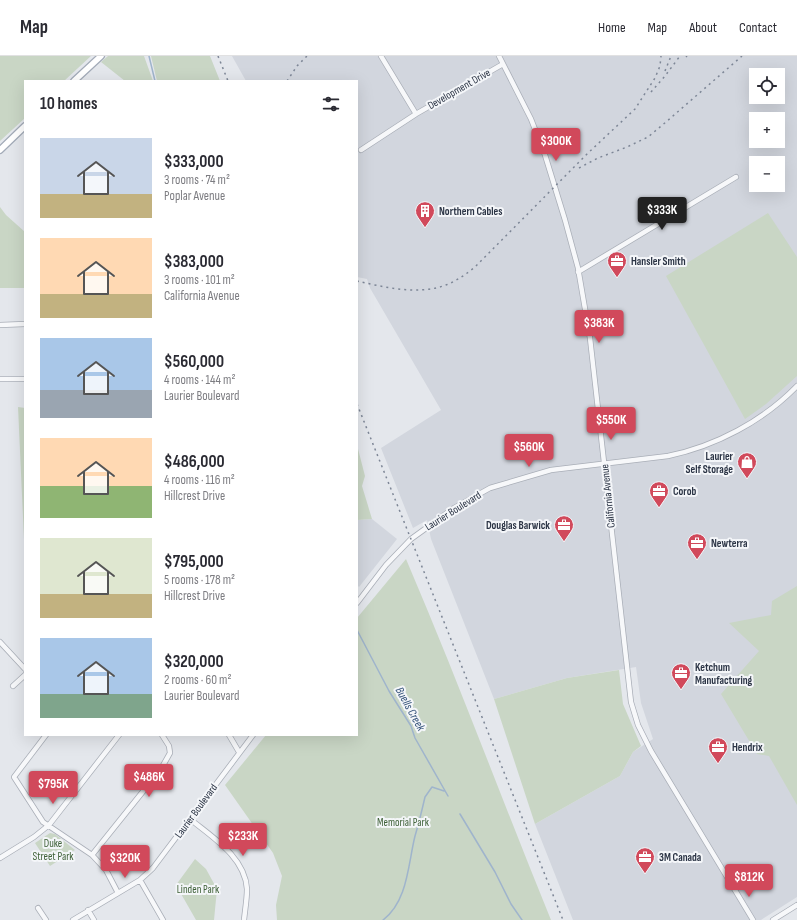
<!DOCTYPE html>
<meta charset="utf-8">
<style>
:root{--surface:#fff;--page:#f2f2f3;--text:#2b2b33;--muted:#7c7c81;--line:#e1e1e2;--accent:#d1495b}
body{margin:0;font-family:"Sofia Sans Condensed",sans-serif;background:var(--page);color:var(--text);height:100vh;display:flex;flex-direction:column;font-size:15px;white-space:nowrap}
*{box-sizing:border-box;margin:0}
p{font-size:13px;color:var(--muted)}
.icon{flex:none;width:22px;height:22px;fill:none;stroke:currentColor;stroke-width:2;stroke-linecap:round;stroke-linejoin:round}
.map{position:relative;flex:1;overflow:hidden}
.sheet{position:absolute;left:24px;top:24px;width:334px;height:656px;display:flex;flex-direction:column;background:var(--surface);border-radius:0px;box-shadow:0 4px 16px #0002}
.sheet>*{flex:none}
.buttons{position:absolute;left:749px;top:12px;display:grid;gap:8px}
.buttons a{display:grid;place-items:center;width:36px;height:36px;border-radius:0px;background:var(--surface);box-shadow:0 4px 16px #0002;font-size:20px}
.price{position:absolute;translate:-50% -34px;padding:0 9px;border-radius:4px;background:var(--accent);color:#fff;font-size:13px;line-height:26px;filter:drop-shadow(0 1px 2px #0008)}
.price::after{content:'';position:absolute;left:50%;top:24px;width:12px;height:9px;margin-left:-6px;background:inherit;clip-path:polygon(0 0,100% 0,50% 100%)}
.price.on{background:#222;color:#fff}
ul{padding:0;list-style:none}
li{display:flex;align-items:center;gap:12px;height:100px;padding:0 16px}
li span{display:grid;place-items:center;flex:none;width:112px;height:80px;border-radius:0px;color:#555}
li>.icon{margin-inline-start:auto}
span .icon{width:48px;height:48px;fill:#fffc;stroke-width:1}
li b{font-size:17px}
h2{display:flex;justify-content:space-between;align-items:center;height:48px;padding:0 16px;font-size:17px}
header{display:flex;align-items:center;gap:24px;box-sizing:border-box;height:56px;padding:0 20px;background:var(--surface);border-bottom:1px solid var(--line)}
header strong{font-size:19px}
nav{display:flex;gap:22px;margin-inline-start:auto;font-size:14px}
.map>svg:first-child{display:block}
</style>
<header>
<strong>Map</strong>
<nav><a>Home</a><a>Map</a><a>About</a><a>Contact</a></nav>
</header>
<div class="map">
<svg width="797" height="864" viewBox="0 0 797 864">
<rect width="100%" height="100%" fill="#e4e7ec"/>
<path fill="#d2d6de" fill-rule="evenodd" d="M232,0H797V841L761,864H573L535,768L620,720L633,696L653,683L641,647L636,611L567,622L494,643L431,483L427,464L413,472L381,392L441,354L370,232L367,223L357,221V25H246ZM756,19H778V41H756ZM756,63H778V85H756ZM756,107H778V129H756Z
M372,463L397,483L359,531L357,529V464Z"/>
<path fill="#c9d6c5" d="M0,0H91L64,25H25V62L0,85Z
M108,0H144L153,25H125L101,6Z
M151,0H210L220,25H157Z
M0,151L6,159L25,176V232H0Z
M768,157L797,201V320L766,348L745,363L666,220Z
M18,351L25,352V505Z
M357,389L365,420L362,430L372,463L357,464Z
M406,503C457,622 502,744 551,864H277L276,849L282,820L273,797L225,729L266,679H357V562Z
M797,530V749L769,700L757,698L721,638L759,595L729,567L771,559L772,545Z
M619,614L623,648L641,690L633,696L620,720L535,768L494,643L567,622Z
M50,777L55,778L75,794L50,810L35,787Z
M195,803L206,813L217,833L214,864H196L176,829Z"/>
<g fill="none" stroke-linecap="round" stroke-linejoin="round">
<path stroke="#9fb4cc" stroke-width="1.5" d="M149,0L155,25
M357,574L389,635L411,670L415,682L448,740
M460,758L495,816L511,848L522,864
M383,864C408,845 408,808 415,780C419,767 422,754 425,741L432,731L444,735"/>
<g stroke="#a9aeb7" stroke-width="6">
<path id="minor" d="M381,0L416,58
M499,0L531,63L545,99L565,164L578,212L590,282L631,646L638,669L651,695L753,864
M361,94L416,58L503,8
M578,216L736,121
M0,269L25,268
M0,323H25
M357,547L386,509L411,483L454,452L490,432L551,414L668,400C716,390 763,365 797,330
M0,586L25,613
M13,630L25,619
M46,679L14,721L43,766L92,799L106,814L118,837
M229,679L239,696
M190,763C212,781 245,801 247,833C247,843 245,854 244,864
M92,799L161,713L170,697L169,690L162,679
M0,802L34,781L49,769L119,679
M140,824L163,864
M38,852L46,864
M88,854L94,864
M73,864L140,824L153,812L253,679
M773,864L797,849"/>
</g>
<g stroke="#a3abb8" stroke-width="8">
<path id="major" d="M74,25L101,0
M0,94L25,70"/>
</g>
<use href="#minor" stroke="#f7f8fa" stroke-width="4.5"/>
<use href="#major" stroke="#fff" stroke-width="5.5"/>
<path stroke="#7d8696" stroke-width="1.5" stroke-dasharray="2 4" stroke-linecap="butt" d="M218,0L228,25
M686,1L687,0
M665,15L671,0
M287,25L297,10L307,0
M651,36L665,20L680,0
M579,112L598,102L627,91L648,81L666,66L742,0
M357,225C383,231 417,239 443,230C455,226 465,219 475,211L587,98L635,53L655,22L660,10L661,0
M357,348L563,864"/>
</g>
<defs>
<g id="building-pin" transform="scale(1)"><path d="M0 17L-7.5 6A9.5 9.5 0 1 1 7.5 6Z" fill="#d1495b" stroke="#f4f6f9"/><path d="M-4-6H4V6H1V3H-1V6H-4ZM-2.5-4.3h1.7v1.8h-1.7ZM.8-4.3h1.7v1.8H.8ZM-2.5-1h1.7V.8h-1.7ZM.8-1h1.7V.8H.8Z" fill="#fff"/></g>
<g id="office-pin" transform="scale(1)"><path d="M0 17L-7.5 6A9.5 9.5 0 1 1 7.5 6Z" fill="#d1495b" stroke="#f4f6f9"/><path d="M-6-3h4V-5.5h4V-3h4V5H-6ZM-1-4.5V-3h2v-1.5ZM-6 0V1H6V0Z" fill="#fff"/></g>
<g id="shop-pin" transform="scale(1)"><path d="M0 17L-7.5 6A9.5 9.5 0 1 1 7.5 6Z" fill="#d1495b" stroke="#f4f6f9"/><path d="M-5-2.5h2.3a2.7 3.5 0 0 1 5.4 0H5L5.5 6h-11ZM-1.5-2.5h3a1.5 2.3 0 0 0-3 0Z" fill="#fff"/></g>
</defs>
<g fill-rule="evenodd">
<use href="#building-pin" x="425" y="155"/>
<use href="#office-pin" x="617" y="205"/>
<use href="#shop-pin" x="747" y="406"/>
<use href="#office-pin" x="659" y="435"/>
<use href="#office-pin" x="564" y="469"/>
<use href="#office-pin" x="697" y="487"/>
<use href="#office-pin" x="681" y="617"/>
<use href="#office-pin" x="718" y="691"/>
<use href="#office-pin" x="645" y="801"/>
</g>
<g text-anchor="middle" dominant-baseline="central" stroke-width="4" stroke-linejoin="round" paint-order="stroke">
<g font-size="11" fill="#2b3445" stroke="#f4f6f9">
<text transform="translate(459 33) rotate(-30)">Development Drive</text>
<text transform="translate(608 440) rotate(-96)">California Avenue</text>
<text transform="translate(453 455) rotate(-32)">Laurier Boulevard</text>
<text transform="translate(196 755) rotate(-54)">Laurier Boulevard</text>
</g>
<g font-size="11" font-weight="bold" fill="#2b3445" stroke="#f4f6f9" text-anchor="start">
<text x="439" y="155">Northern Cables</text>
<text x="631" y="205">Hansler Smith</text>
<text x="733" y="400" text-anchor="end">Laurier<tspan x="733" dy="13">Self Storage</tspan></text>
<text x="673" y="435">Corob</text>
<text x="550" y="469" text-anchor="end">Douglas Barwick</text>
<text x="711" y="487">Newterra</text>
<text x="695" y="611">Ketchum<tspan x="695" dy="13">Manufacturing</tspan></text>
<text x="732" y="691">Hendrix</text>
<text x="659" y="801">3M Canada</text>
</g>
<g font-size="11" fill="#3f6138" stroke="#f4f6f9">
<text x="403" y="766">Memorial Park</text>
<text x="53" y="787">Duke<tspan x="53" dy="13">Street Park</tspan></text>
<text x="198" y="833">Linden Park</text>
</g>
<g font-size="12" font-style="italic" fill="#34527a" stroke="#f4f6f9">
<text transform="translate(410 653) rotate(61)">Buells Creek</text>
</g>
</g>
</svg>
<div class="buttons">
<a><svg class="icon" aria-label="locate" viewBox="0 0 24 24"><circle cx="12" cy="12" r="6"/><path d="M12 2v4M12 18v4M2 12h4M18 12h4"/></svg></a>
<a>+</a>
<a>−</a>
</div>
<b class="price" style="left:556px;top:106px">$300K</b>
<b class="price on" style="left:662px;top:175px">$333K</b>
<b class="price" style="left:599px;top:288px">$383K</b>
<b class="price" style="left:611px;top:385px">$550K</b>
<b class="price" style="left:529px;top:412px">$560K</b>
<b class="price" style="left:149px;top:742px">$486K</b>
<b class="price" style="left:53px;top:749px">$795K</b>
<b class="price" style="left:243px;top:801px">$233K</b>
<b class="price" style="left:125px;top:823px">$320K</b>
<b class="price" style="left:749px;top:842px">$812K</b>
<section class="sheet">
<h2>10 homes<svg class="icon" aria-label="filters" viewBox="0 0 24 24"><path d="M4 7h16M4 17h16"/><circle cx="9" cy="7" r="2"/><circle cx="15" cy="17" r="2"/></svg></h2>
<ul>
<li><span style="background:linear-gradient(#c9d6e8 70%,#c2b280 0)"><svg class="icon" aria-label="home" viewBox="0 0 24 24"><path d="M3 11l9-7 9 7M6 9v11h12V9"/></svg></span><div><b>$333,000</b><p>3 rooms · 74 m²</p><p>Poplar Avenue</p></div></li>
<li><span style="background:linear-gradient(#ffd9b3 70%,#c2b280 0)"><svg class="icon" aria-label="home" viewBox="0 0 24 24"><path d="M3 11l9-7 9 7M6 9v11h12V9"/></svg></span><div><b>$383,000</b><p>3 rooms · 101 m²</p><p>California Avenue</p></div></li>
<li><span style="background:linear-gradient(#a9c7e8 65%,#9aa5b1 0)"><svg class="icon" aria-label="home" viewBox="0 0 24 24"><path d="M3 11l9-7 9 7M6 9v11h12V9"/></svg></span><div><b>$560,000</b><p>4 rooms · 144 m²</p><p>Laurier Boulevard</p></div></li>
<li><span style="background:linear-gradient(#ffd9b3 60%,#8fb573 0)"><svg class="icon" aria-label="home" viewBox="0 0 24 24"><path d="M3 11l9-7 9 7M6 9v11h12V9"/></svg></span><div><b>$486,000</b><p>4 rooms · 116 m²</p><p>Hillcrest Drive</p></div></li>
<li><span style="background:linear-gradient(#dfe7d0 70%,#c2b280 0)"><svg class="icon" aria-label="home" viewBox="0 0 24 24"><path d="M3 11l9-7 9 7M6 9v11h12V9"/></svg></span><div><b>$795,000</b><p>5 rooms · 178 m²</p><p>Hillcrest Drive</p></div></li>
<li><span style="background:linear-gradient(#a9c7e8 70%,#7fa58c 0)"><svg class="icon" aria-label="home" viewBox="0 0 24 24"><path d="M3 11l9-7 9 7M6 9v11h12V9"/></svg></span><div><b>$320,000</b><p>2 rooms · 60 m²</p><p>Laurier Boulevard</p></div></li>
</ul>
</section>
</div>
